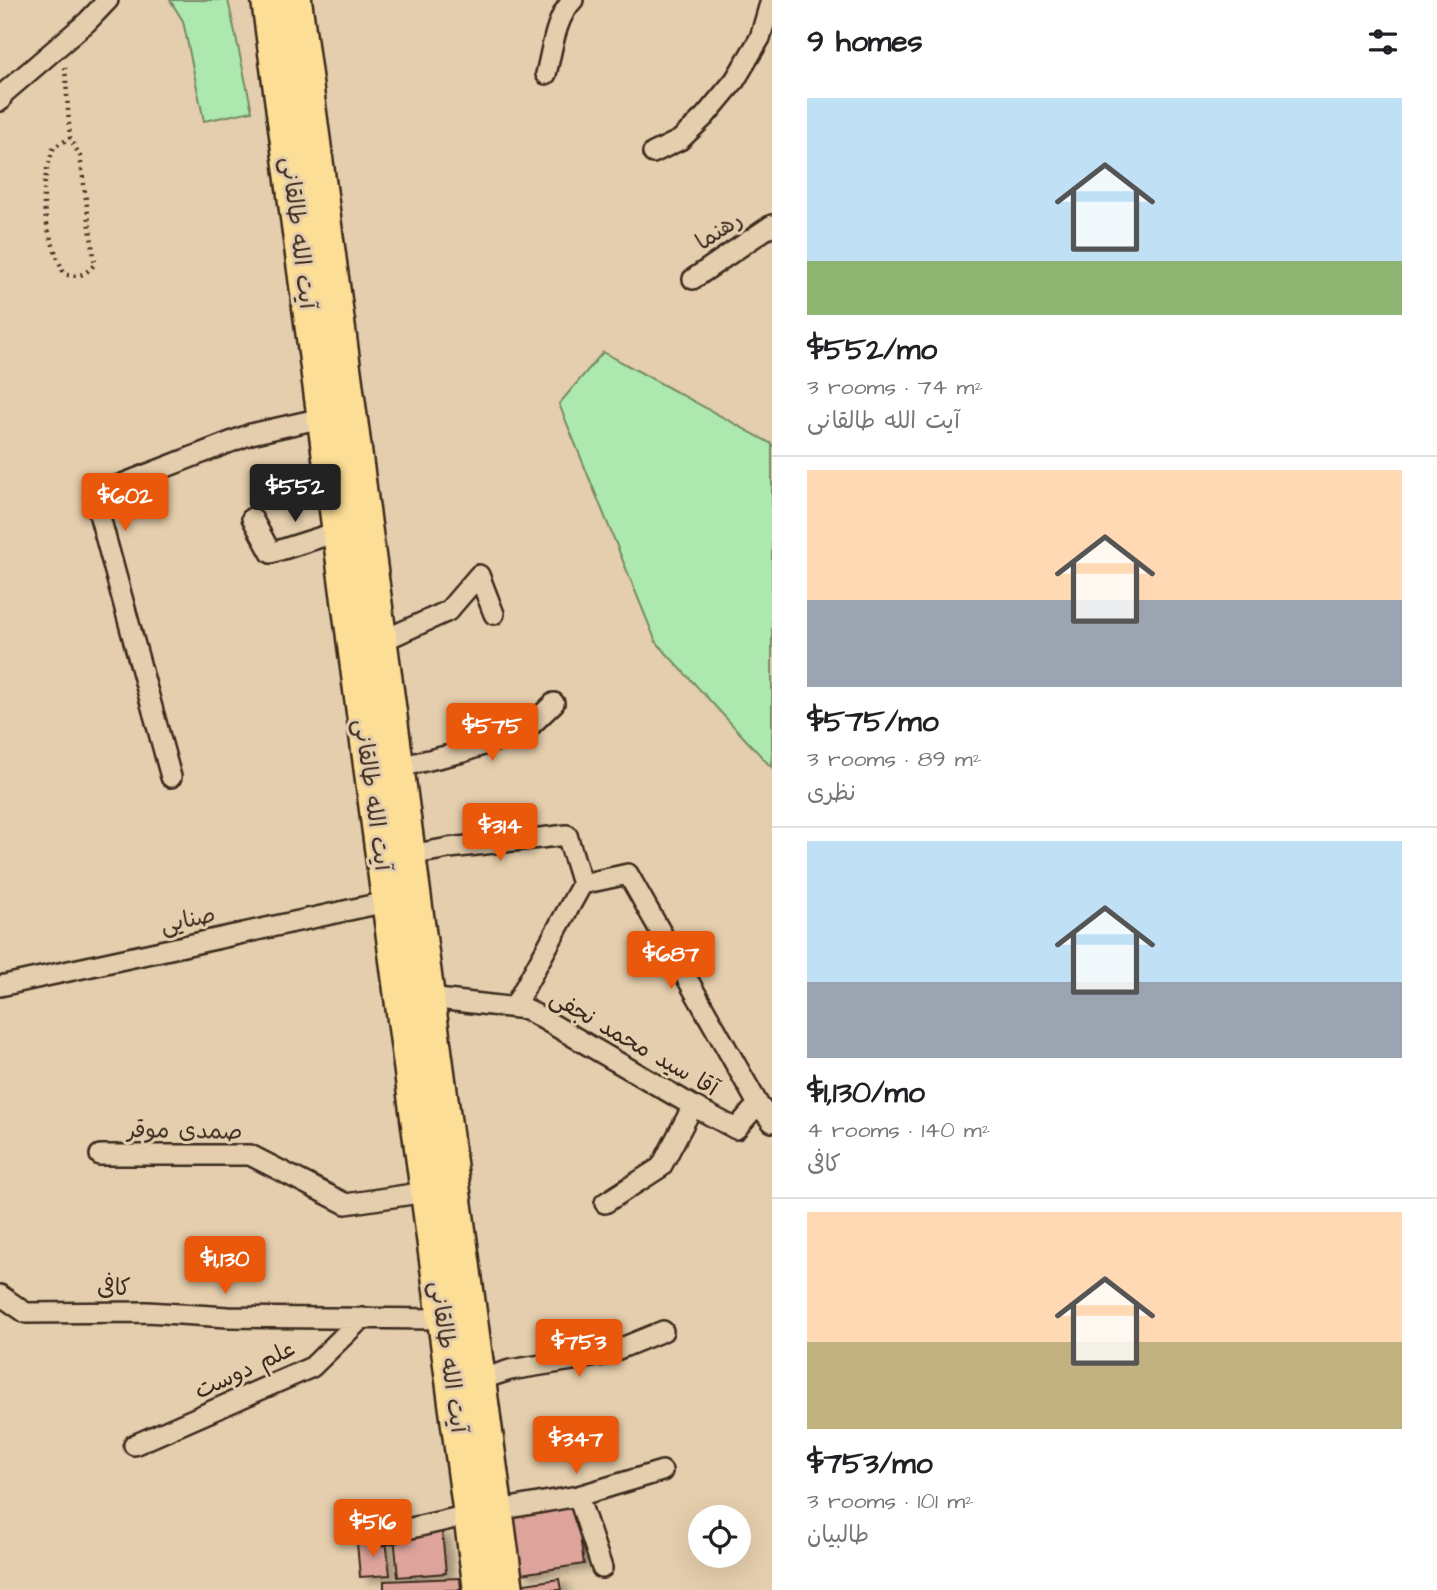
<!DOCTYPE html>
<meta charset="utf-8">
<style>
:root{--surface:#fff;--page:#f2f2f2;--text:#202124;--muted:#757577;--line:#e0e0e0;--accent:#ea580c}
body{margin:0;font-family:"Architects Daughter","Playpen Sans Arabic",sans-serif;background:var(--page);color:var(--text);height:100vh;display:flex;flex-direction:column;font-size:26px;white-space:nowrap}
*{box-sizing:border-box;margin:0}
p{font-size:23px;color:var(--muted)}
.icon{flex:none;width:38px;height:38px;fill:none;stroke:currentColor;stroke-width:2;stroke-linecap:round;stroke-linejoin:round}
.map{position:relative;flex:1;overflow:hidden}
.side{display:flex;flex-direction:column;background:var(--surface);width:665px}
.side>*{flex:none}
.tools{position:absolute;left:688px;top:1505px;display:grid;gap:14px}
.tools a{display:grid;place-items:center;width:63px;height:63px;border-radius:50%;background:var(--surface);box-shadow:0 7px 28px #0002;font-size:35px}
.price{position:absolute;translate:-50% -60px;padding:0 16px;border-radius:7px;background:var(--accent);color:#fff;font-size:23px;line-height:46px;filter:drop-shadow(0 2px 4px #0008)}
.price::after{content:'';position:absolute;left:50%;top:42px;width:21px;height:16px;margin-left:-10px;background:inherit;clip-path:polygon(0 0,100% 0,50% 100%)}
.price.selected{background:#222;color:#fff}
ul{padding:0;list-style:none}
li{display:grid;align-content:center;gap:14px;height:371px;padding:0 35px}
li+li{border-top:2px solid var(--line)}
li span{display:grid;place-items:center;height:217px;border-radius:0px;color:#555}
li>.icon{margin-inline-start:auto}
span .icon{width:126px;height:126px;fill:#fffc;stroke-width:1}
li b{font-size:30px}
h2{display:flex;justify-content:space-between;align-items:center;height:84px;padding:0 35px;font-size:30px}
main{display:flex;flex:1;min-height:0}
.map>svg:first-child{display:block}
</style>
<main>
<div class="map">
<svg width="772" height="1590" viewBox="0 0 772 1590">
<defs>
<filter id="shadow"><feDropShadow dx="8" dy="4.5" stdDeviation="3.5" flood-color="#0004"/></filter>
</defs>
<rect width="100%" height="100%" fill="#e4cead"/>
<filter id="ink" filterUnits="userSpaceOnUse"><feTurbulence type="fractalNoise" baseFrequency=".0143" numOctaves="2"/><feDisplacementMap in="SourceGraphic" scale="14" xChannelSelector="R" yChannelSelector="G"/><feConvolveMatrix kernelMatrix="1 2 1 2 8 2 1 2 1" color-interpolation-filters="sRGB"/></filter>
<g filter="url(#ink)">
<path fill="#ade9af" stroke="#748a66" stroke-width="2" d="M170,0H228L252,111L204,121L183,21Z
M603,352L772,444V768L656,642L559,404Z"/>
<path fill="#dea49c" stroke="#3b2a1e" stroke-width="2" filter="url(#shadow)" d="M575,1502L584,1564L521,1574L511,1513Z
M442,1531L446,1573L398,1577L394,1536Z
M386,1540L390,1575L360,1577L357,1543Z
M460,1578L461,1590H384V1581Z
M559,1579L561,1590H519L518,1585Z"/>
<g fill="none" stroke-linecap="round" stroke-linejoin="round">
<g stroke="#3b2a1e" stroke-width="24">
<path id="minor" d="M546,74C552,51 555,18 573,0
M0,101L3,94L87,22L108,0
M653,153L680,140L705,116L735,80L760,38L771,0
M693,279L772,225
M252,518L271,553L337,532
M382,641L448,611L479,575L494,614
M399,767L463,752L526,730L554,703
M171,777L94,495L251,434L322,418
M410,855L449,848L567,835L582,884L514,1007
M582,884L628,874L758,1104L772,1122
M0,986L386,902
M429,998L526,1009L693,1106L736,1129L758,1104
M100,1155H250L346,1204L426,1192
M605,1203L661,1167L693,1106
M0,1295L26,1313L147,1312L228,1317L443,1319
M479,1380L510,1370L604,1355L663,1331
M134,1445L312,1367L362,1318
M578,1496L602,1568
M498,1510L578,1496L662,1471
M380,1535L469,1515"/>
</g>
<g stroke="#3b2a1e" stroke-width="35">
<path id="primary" d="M267,0L479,1590
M296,0L508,1590"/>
</g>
<path stroke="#3b2a1e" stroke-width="4.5" stroke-dasharray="2 5" stroke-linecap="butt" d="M65,67L70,138L80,156L95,264C85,275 78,278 64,274C45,227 35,197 54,147L70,138"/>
<use href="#minor" stroke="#e4cead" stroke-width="19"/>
<use href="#primary" stroke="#fdde96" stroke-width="30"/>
</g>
</g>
<g text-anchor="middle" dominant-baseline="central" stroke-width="6" stroke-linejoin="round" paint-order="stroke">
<g font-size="23" fill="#3b2a1e" stroke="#e4cead">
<text transform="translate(719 231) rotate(-34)">رهنما</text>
<text transform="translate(298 233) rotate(83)">آیت الله طالقانی</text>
<text transform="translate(372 795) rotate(82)">آیت الله طالقانی</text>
<text transform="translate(188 920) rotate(-12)">صنایی</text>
<text transform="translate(634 1043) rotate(30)">آقا سید محمد نجفی</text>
<text transform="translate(185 1131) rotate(1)">صمدی موقر</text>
<text x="114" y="1288">کافی</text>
<text transform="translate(448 1357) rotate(82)">آیت الله طالقانی</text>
<text transform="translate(245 1370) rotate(-25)">علم دوست</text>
</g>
</g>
</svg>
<div class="tools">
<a><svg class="icon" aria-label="locate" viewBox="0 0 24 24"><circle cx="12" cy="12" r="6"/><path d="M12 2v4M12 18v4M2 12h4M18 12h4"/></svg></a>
</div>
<b class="price selected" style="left:295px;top:524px">$552</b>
<b class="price" style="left:125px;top:533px">$602</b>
<b class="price" style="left:492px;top:763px">$575</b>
<b class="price" style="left:500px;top:863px">$314</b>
<b class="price" style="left:671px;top:991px">$687</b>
<b class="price" style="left:225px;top:1296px">$1,130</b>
<b class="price" style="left:579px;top:1379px">$753</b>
<b class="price" style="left:576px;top:1476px">$347</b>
<b class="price" style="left:373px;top:1559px">$516</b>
</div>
<section class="side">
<h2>9 homes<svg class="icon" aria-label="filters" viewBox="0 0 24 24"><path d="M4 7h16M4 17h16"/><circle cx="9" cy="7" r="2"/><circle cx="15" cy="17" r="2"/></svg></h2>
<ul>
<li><span style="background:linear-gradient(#bfe0f5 75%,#8fb573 0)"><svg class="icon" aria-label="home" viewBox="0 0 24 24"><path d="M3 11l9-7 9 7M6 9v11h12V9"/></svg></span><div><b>$552/mo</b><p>3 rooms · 74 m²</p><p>آیت الله طالقانی</p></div></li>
<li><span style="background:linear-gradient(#ffd9b3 60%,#9aa5b1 0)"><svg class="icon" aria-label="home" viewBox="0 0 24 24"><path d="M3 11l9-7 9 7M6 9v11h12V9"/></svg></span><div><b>$575/mo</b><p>3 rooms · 89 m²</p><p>نظری</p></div></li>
<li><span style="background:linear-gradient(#bfe0f5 65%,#9aa5b1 0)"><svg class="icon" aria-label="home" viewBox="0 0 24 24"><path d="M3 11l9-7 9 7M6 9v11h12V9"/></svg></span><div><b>$1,130/mo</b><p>4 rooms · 140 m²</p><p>کافی</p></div></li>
<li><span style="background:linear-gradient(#ffd9b3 60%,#c2b280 0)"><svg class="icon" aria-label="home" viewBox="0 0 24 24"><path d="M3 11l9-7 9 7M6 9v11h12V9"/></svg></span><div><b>$753/mo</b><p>3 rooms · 101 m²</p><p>طالبیان</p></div></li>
</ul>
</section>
</main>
